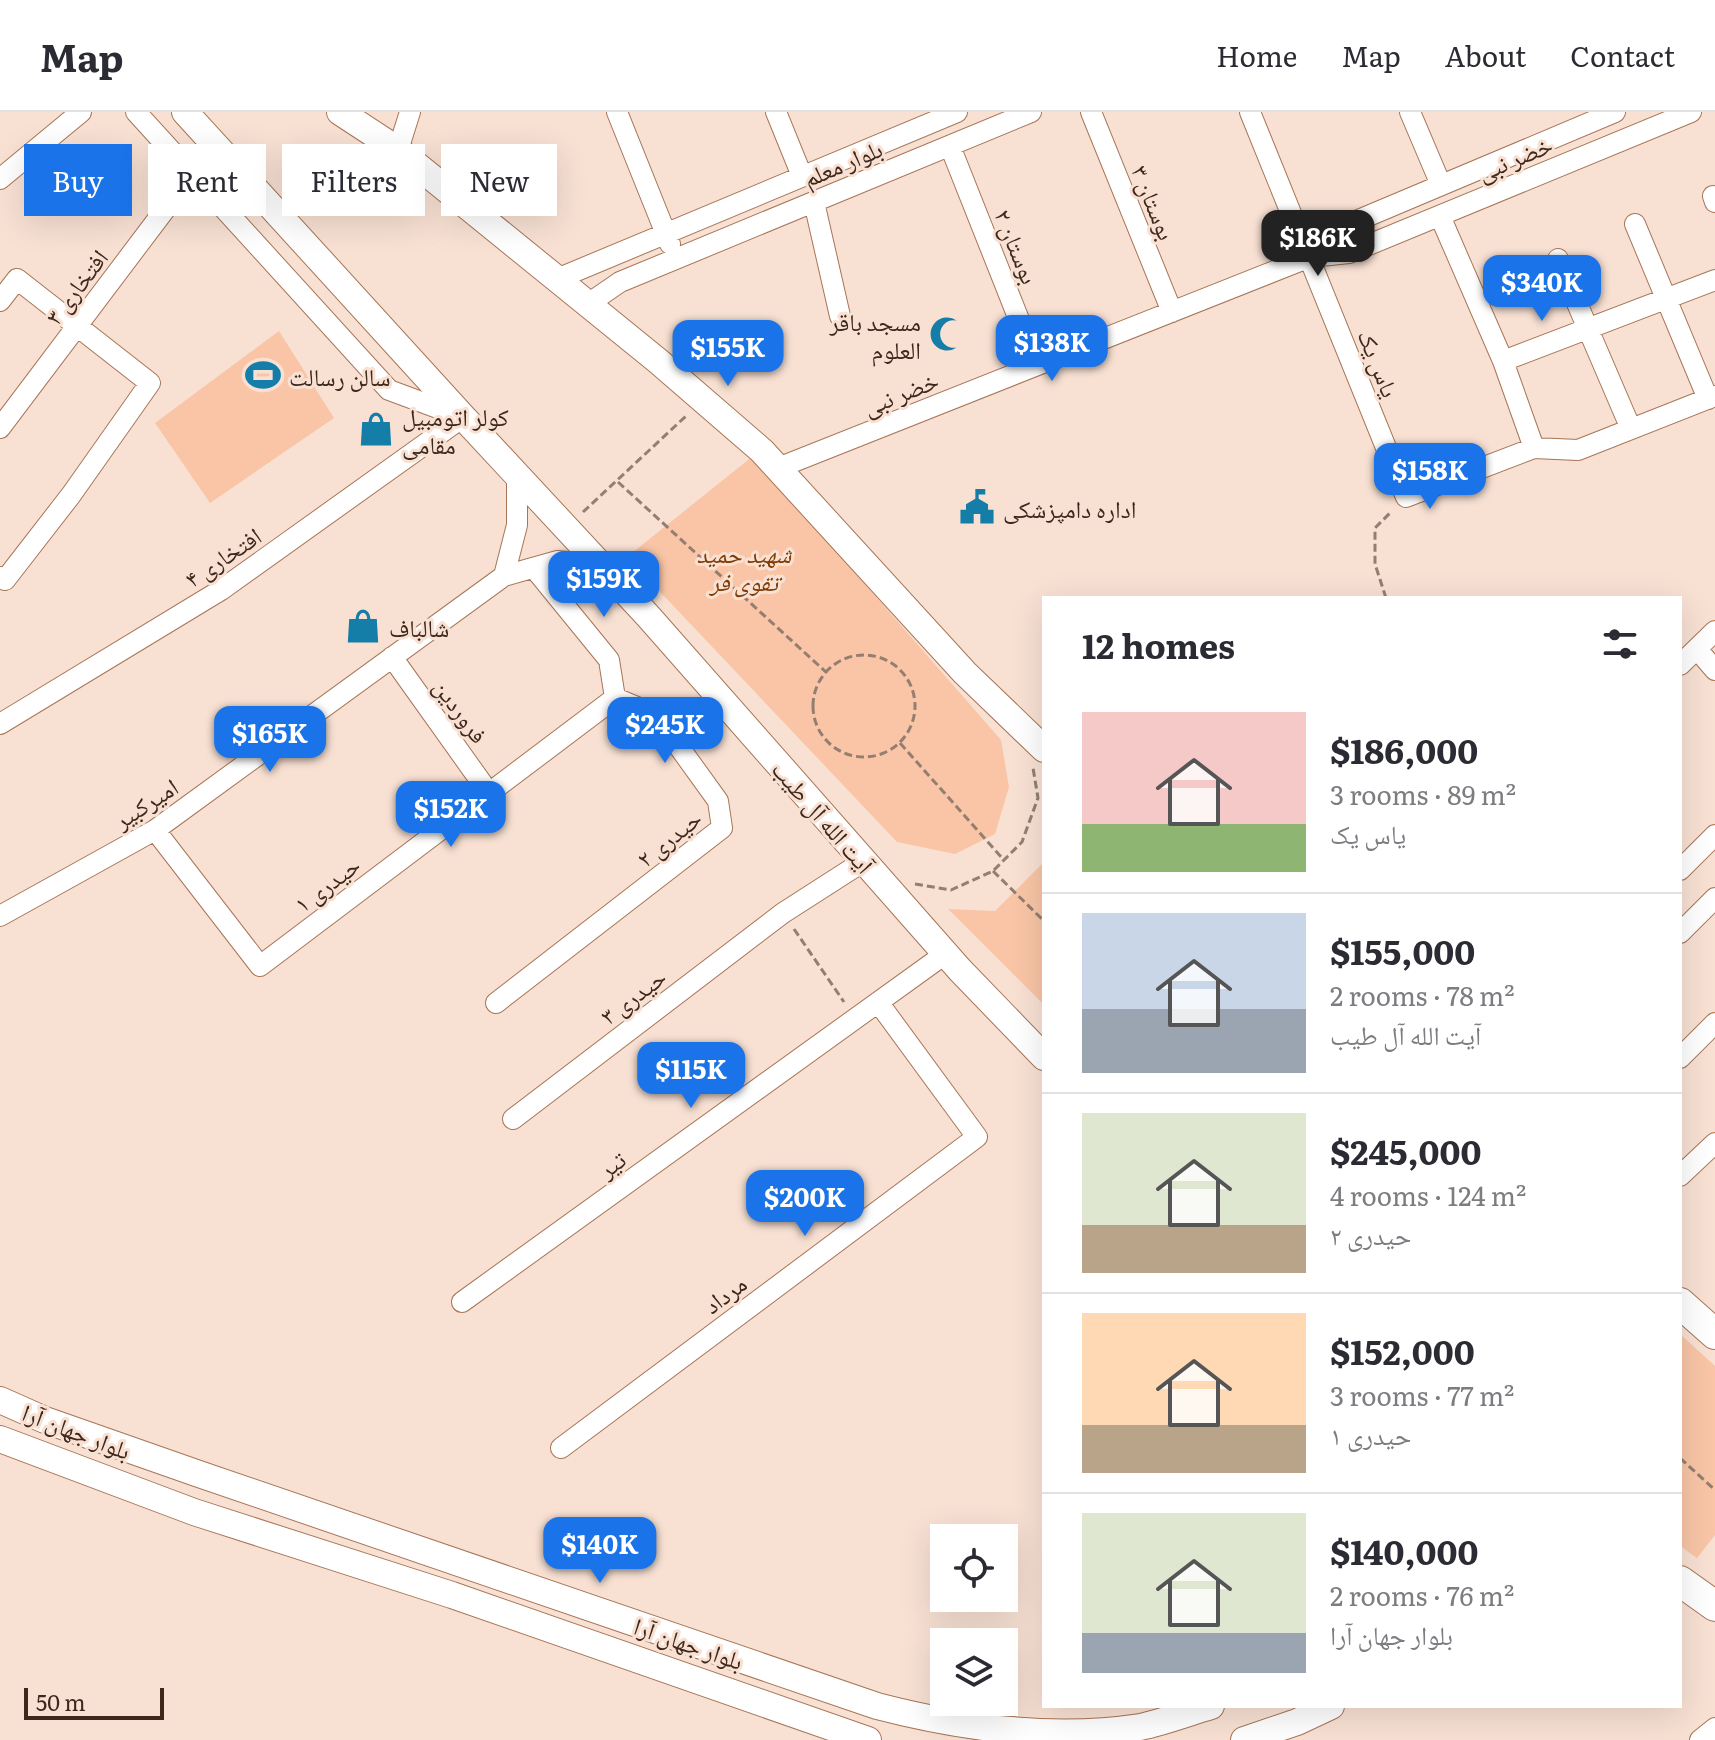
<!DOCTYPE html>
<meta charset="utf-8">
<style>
:root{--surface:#fff;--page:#f2f2f3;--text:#2b2b33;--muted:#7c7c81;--line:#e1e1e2;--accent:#1a73e8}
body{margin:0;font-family:Literata,"Noto Naskh Arabic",serif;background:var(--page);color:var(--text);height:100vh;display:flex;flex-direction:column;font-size:30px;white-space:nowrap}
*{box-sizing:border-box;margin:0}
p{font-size:26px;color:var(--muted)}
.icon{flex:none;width:44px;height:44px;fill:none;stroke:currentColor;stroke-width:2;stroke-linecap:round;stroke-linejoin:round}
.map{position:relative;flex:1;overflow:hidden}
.sheet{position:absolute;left:1042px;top:484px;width:640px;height:1112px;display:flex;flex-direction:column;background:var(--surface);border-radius:0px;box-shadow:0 8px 32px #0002}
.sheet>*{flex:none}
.hud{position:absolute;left:24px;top:32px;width:760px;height:72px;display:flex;gap:16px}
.controls{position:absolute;left:930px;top:1412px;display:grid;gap:16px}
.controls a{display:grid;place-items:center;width:88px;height:88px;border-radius:0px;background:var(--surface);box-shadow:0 8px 32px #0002;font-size:40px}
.scale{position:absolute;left:24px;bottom:20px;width:140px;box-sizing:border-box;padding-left:8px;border:4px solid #3e281b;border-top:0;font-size:22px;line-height:28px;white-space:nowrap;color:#3e281b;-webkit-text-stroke:6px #f8e1d3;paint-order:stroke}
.price{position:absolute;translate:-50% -68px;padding:0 18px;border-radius:16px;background:var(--accent);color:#fff;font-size:26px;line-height:52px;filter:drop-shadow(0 2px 4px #0008)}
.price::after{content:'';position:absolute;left:50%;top:48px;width:24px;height:18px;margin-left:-12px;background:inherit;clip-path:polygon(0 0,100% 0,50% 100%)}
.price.active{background:#222;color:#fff}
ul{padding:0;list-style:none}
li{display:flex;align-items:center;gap:24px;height:200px;padding:0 40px}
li+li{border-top:2px solid var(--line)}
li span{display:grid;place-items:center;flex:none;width:224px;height:160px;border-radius:0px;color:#555}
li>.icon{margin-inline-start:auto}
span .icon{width:96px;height:96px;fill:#fffc;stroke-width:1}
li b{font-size:34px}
h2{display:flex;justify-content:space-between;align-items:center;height:96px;padding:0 40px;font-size:34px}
.tag{padding:0 28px;border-radius:0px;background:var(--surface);box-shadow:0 8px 32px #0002;font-size:28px;line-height:72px}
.tag.active{background:var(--accent);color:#fff}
header{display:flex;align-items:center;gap:48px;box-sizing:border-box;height:112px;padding:0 40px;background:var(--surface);border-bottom:2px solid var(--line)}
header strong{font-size:38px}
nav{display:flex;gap:44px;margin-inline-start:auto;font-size:28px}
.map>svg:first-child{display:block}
</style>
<header>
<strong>Map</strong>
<nav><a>Home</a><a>Map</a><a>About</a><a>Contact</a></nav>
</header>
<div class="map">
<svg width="1715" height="1628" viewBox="0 0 1715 1628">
<rect width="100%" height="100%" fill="#f8e1d3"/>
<path fill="#f9c5a6" d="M279,219L334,306L210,391L155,311Z
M753,344L1001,628L1009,675L995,722L955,742L897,730L627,445Z
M1044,750V893L948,797L995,799Z
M1680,1222L1715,1254V1423L1697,1446L1680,1434Z"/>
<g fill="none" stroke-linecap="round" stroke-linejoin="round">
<g stroke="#a87556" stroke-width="22">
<path id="minor" d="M136,0L389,278L459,304
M617,0L670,132
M776,0L802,64
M1091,0L1172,200
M1250,0L1406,385L1534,336L1578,338L1715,284
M1410,0L1441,73
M1615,0L1342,115L1310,145L1349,141L1691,0
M950,34L1037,253
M398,38L410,0
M0,67L81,0
M1713,84L1715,90
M814,90L840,204
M1440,104L1503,249
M1635,112L1708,287
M1558,147L1631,317
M557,167L957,0
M0,189L17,167L150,271L71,383L5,468L0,465
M588,192L620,170L1031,0
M0,316L191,63
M1534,336L1503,249L1715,168
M778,356L1310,145
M517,363V413L504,464L557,449L601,453
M534,456L609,548L615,586
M1697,537L1715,558
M392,545L489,681
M1680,553L1715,519
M0,612L221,478L463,305
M155,718L260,854L615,586
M1680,758L1715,723
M0,804L155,718L504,464
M1680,821L1715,786
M496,891L722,716L718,689L656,603L615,586
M1680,946L1715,911
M513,1007L783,801L864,749
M1680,1064L1715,1031
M462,1190L945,842
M561,1336L977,1025L878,890
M1700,1628L1715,1616"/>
</g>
<g stroke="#a87556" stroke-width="28">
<path id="major" d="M185,0L463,305L648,504L960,858L1044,945
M340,0L398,38L658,249L762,339L965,561L1044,637
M0,1288L45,1308L199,1362L877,1594C961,1616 1053,1628 1140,1615C1164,1610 1187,1601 1211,1594
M0,1327L194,1400L452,1483L868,1628
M1244,1628L1297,1610L1331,1594"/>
</g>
<g stroke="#a87556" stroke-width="32">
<path id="highway" d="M1680,1191L1715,1222
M1680,1469L1715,1494"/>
</g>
<path stroke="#947e70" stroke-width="3" stroke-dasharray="8 4" stroke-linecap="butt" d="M618,370L827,561
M583,400L686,304
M1386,486L1375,452V416L1392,399
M813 594a51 51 0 1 1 102 0a51 51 0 1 1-102 0Z
M900,631L1003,747
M993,759L1044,809
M915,772L951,778L993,759L1022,730L1038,686L1033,656
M794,817L844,890
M1680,1346L1715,1378"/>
<use href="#minor" stroke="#fff" stroke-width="20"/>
<use href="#major" stroke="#fff" stroke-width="26"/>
<use href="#highway" stroke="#fff" stroke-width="30"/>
</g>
<defs>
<g id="mosque-bare" transform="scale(2.76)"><path d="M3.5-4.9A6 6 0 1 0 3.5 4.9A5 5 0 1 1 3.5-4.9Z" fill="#147ea8" stroke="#f8e1d3" stroke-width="2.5" paint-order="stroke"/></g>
<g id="stadium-bare" transform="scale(2.76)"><path d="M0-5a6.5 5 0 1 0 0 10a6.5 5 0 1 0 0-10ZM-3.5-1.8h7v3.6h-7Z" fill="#147ea8" stroke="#f8e1d3" stroke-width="2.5" paint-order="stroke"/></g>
<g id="shop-bare" transform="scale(2.76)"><path d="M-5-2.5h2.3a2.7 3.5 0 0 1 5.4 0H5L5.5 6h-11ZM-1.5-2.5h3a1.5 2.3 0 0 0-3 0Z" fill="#147ea8" stroke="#f8e1d3" stroke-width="2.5" paint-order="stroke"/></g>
<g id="civic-bare" transform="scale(2.76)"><path d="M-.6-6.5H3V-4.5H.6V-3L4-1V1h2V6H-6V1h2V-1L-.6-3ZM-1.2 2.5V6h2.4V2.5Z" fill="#147ea8" stroke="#f8e1d3" stroke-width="2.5" paint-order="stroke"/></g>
</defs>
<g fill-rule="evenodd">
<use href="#mosque-bare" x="947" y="222"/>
<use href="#stadium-bare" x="263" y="263"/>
<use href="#shop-bare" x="376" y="317"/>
<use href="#civic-bare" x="977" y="395"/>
<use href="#shop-bare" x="363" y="514"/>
</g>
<g text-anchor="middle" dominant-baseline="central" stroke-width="6" stroke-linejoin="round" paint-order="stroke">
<g font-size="24" fill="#3e281b" stroke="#f8e1d3">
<text transform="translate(1514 45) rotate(-23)">خضر نبی</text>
<text transform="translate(842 50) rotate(-23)">بلوار معلم</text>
<text transform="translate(1155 90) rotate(68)">بوستان ۳</text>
<text transform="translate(1018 134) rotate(68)">بوستان ۲</text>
<text transform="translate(75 174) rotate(-53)">افتخاری ۳</text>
<text transform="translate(1380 251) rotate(68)">یاس یک</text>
<text transform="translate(900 280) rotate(-22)">خضر نبی</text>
<text transform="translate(222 444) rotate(-34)">افتخاری ۴</text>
<text transform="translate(462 598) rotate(54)">فروردین</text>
<text transform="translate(145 690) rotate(-33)">امیرکبیر</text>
<text transform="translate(824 704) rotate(49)">آیت الله آل طیب</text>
<text transform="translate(668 725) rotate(-39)">حیدری ۲</text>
<text transform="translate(326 771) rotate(-37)">حیدری ۱</text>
<text transform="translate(632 883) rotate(-37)">حیدری ۳</text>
<text transform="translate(611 1051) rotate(-36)">تیر</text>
<text transform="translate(724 1181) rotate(-37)">مرداد</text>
<text transform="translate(77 1318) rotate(21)">بلوار جهان آرا</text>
<text transform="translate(689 1530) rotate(19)">بلوار جهان آرا</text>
</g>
<g font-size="24" fill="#3e281b" stroke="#f8e1d3" text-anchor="start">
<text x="921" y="208" text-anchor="end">مسجد باقر<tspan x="921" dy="28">العلوم</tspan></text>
<text x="289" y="263">سالن رسالت</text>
<text x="402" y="303">کولر اتومبیل<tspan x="402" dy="28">مقامی</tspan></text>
<text x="1003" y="395">اداره دامپزشکی</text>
<text x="389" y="514">شالباف</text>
</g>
<g font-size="24" font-style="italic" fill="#803c04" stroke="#f8e1d3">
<text x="744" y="440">شهید حمید<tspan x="744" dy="28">تقوی فر</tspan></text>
</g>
</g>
</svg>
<div class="controls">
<a><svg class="icon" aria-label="locate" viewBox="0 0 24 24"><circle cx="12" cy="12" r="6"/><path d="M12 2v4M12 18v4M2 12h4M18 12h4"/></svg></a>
<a><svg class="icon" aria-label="layers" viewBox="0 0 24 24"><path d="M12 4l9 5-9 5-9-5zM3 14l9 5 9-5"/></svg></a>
</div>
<div class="scale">50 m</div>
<b class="price active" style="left:1318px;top:166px">$186K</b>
<b class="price" style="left:1542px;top:211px">$340K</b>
<b class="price" style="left:1052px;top:271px">$138K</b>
<b class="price" style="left:728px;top:276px">$155K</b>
<b class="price" style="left:1430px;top:399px">$158K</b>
<b class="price" style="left:604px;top:507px">$159K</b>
<b class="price" style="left:665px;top:653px">$245K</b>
<b class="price" style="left:270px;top:662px">$165K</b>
<b class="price" style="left:451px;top:737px">$152K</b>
<b class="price" style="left:691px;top:998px">$115K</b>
<b class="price" style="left:805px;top:1126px">$200K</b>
<b class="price" style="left:600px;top:1473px">$140K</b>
<div class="hud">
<a class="tag active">Buy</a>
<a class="tag">Rent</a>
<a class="tag">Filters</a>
<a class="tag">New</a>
</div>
<section class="sheet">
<h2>12 homes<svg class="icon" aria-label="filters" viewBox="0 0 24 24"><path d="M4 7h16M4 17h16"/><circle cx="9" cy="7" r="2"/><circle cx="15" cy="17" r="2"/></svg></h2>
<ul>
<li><span style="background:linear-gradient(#f6c9c9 70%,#8fb573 0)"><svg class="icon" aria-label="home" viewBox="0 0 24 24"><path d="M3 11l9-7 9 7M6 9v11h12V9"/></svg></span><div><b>$186,000</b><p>3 rooms · 89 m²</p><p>یاس یک</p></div></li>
<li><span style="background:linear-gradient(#c9d6e8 60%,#9aa5b1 0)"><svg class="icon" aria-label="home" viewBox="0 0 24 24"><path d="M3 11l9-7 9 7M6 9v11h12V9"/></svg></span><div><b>$155,000</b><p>2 rooms · 78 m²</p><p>آیت الله آل طیب</p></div></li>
<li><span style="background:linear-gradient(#dfe7d0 70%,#b9a48a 0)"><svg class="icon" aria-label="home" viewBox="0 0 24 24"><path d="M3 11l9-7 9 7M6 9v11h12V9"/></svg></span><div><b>$245,000</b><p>4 rooms · 124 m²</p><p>حیدری ۲</p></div></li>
<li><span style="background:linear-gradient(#ffd9b3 70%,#b9a48a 0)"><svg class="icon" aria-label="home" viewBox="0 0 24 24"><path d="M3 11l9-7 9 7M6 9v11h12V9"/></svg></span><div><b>$152,000</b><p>3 rooms · 77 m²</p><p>حیدری ۱</p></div></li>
<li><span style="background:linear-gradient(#dfe7d0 75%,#9aa5b1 0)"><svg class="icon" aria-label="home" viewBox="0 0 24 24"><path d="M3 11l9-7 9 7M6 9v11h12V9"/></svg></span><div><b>$140,000</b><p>2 rooms · 76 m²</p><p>بلوار جهان آرا</p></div></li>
</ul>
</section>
</div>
